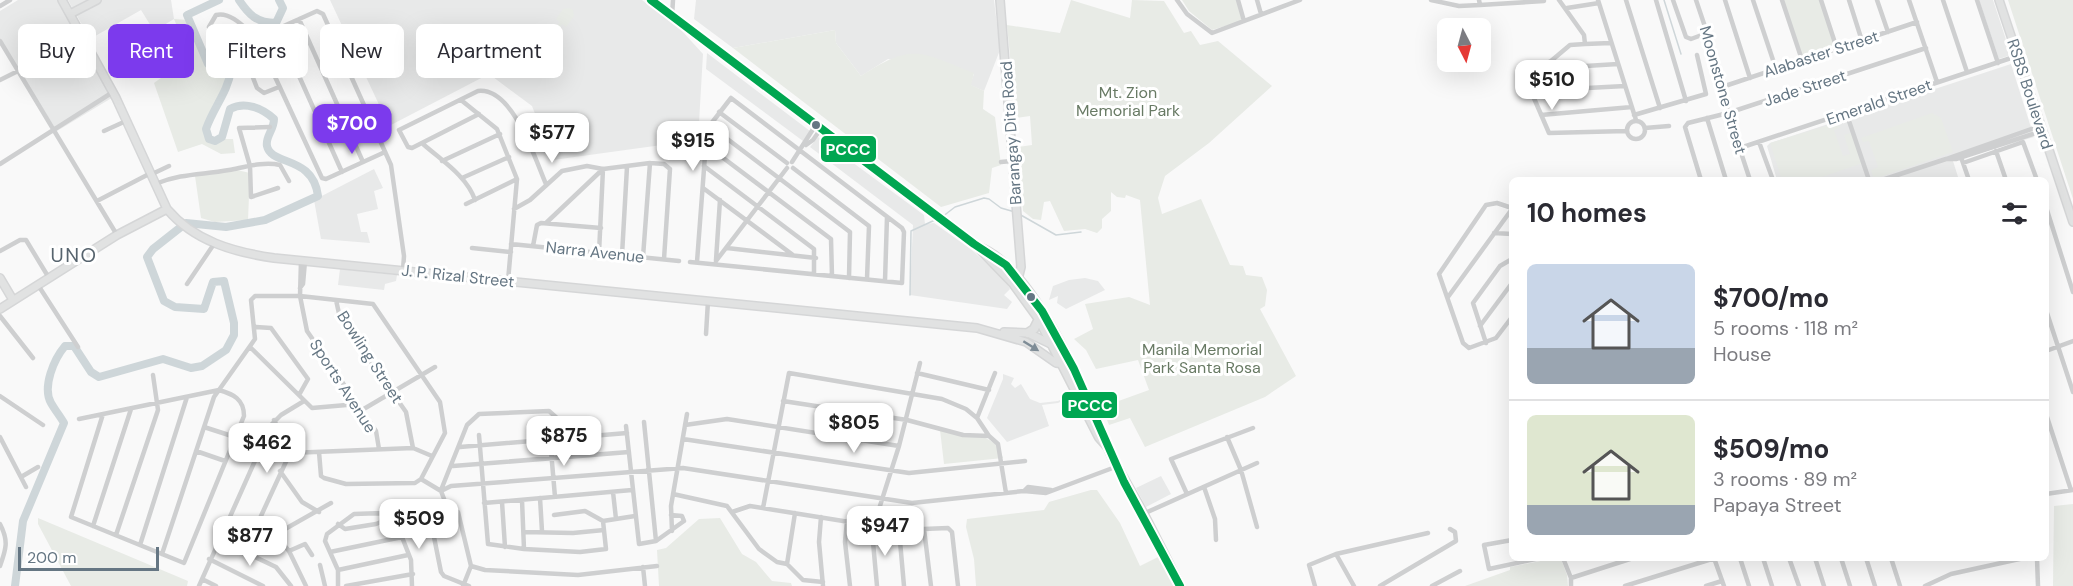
<!DOCTYPE html>
<meta charset="utf-8">
<style>
:root{--surface:#fff;--page:#f2f2f3;--text:#2b2b33;--muted:#7c7c81;--line:#e1e1e2;--accent:#7c3aed}
body{margin:0;font-family:"DM Sans",sans-serif;background:var(--page);color:var(--text);height:100vh;display:flex;flex-direction:column;font-size:22px;white-space:nowrap}
*{box-sizing:border-box;margin:0}
p{font-size:20px;color:var(--muted)}
.icon{flex:none;width:33px;height:33px;fill:none;stroke:currentColor;stroke-width:2;stroke-linecap:round;stroke-linejoin:round}
.map{position:relative;flex:1;overflow:hidden}
.panel{position:absolute;left:1509px;top:177px;width:540px;height:384px;display:flex;flex-direction:column;background:var(--surface);border-radius:9px;box-shadow:0 6px 24px #0002}
.panel>*{flex:none}
.banner{position:absolute;left:18px;top:24px;width:570px;height:54px;display:flex;gap:12px}
.needle{width:39px;rotate:174deg}
.controls{position:absolute;left:1437px;top:18px;display:grid;gap:12px}
.controls a{display:grid;place-items:center;width:54px;height:54px;border-radius:9px;background:var(--surface);box-shadow:0 6px 24px #0002;font-size:30px}
.scale{position:absolute;left:18px;bottom:15px;width:141px;box-sizing:border-box;padding-left:6px;border:3px solid #657683;border-top:0;font-size:16px;line-height:21px;white-space:nowrap;color:#657683;-webkit-text-stroke:4px #fff;paint-order:stroke}
.price{position:absolute;translate:-50% -51px;padding:0 14px;border-radius:12px;background:#fff;color:#222;font-size:20px;line-height:39px;filter:drop-shadow(0 2px 3px #0008)}
.price::after{content:'';position:absolute;left:50%;top:36px;width:18px;height:14px;margin-left:-9px;background:inherit;clip-path:polygon(0 0,100% 0,50% 100%)}
.price.selected{background:var(--accent);color:#fff}
ul{padding:0;list-style:none}
li{display:flex;align-items:center;gap:18px;height:150px;padding:0 18px}
li+li{border-top:2px solid var(--line)}
li span{display:grid;place-items:center;flex:none;width:168px;height:120px;border-radius:9px;color:#555}
li>.icon{margin-inline-start:auto}
span .icon{width:72px;height:72px;fill:#fffc;stroke-width:1}
li b{font-size:26px}
h2{display:flex;justify-content:space-between;align-items:center;height:72px;padding:0 18px;font-size:26px}
.chip{padding:0 21px;border-radius:9px;background:var(--surface);box-shadow:0 6px 24px #0002;font-size:21px;line-height:54px}
.chip.selected{background:var(--accent);color:#fff}
.map>svg:first-child{display:block}
</style>
<div class="map">
<svg width="2073" height="586" viewBox="0 0 2073 586">
<rect width="100%" height="100%" fill="#f9f9f9"/>
<path fill="#e8e9e9" d="M18,0H63L115,96L57,131L0,40V11Z
M68,0H171L174,19L154,31L141,10L90,39Z
M330,0H642L682,31L703,54L698,140L553,160L532,106L489,74L389,126Z
M696,0H994L1000,50L984,91L970,85L974,74L888,59L861,76L836,43L835,30L733,48L694,19Z
M1979,0H1993L2011,55L1999,59Z
M707,53L810,131L803,141L706,69Z
M2011,64L2034,137L1953,161L1959,180H1777L1767,146L1770,143Z
M818,137L924,215L925,224L934,223L972,250L1007,283L1010,289L1004,295L1012,302L1007,309L910,295L913,225L810,147Z
M374,169L383,188L374,191L378,209L357,214L361,232H367L370,243L321,239L314,200Z
M340,269L397,275L396,281L385,284L384,290L338,285Z
M1085,278L1098,281L1105,290L1066,309L1057,303L1058,296L1049,300L1053,286L1069,280Z
M1003,374L1014,378L1011,384L1015,388L1021,384L1030,399L1040,403L1058,401L1070,394L1072,396L1058,403L1042,405L1049,426L1007,442L987,418L1003,379Z
M1161,476L1171,494L1146,507L1136,488Z"/>
<path fill="#e8ebe6" d="M1071,0L1130,18L1132,0L1164,1L1184,33L1191,31L1200,45L1218,41L1272,86L1209,143L1165,176L1158,198L1162,214L1201,199L1230,265L1243,266L1246,275L1262,277L1267,290L1265,306L1260,309L1296,376L1265,397L1145,447L1130,418L1109,425L1102,407L1149,390L1138,360L1096,369L1086,350L1074,339L1093,329L1085,304L1129,297L1150,305L1140,200L1126,195L1125,198L1117,197L1111,192V211L1102,219V228L1097,233L1085,229L1064,231L1050,201L1044,202L1041,220L1033,219L1023,211L1018,147L1032,145L1030,116L1016,118L1007,25L1060,33Z
M1182,0H1239L1245,20L1212,30L1189,11Z
M1783,0H1820L1835,47L1802,59Z
M2008,0H2073V199Z
M569,8L573,10L574,16L566,27L562,24L547,46L550,49L539,61L531,58V53L539,41L544,44L560,22L556,19L563,9Z
M174,19L187,20L208,64L217,69L226,67L231,70C228,92 213,108 206,129L210,139H233L235,153L221,154L202,144L178,152L154,83L165,75L157,52L182,38Z
M835,30L836,43L861,76C913,42 920,52 974,73L971,85L984,91L983,109L995,117L1001,165L992,168L989,193L941,207L733,48Z
M1932,113L1941,118L1953,152L1874,179L1871,170L1878,167L1869,141L1863,142L1861,138Z
M1833,124L1841,127L1834,130L1843,156L1850,154L1844,135L1853,132L1863,163L1813,180H1794L1792,177L1782,180L1770,143Z
M237,170L250,173L248,220L215,222L201,218L195,176Z
M940,430C963,434 996,431 1003,458L944,464Z
M1091,490H1097L1120,523L1140,566L1160,556L1175,586H976L974,559L966,527L967,519L1044,510L1049,502Z
M2073,504V586H2053L2054,506Z
M38,518L188,581L187,586H71L38,524Z
M720,518L742,554L756,562L772,581L791,583L792,586H659L657,550L666,548L699,519Z
M1556,558L1561,559L1567,575L1568,586H1465L1510,570V567Z"/>
<g fill="none" stroke-linecap="round" stroke-linejoin="round">
<path stroke="#ced6d9" stroke-width="1.5" d="M1664,0L1681,54
M1019,214L1056,235L1081,232
M942,217L955,207L984,198L989,199L1001,208L1015,212
M910,295L911,231L935,220"/>
<path stroke="#ced6d9" stroke-width="8" d="M239,0C249,15 257,23 276,23L283,8L279,0
M15,586L23,521L64,423C60,416 55,410 51,403C42,387 54,359 65,346H74L91,372L99,377L163,359L191,368L202,366L226,350L234,335V323L224,281L213,282L204,309L175,307L164,301L147,257L153,249L186,223L226,227L265,220L318,196C313,155 271,166 267,146C265,137 274,130 274,119C262,108 245,101 230,109L222,137L215,141L209,139L206,129C213,108 228,92 231,70L226,67L217,69L208,64L187,15L219,0"/>
<g stroke="#d5d6d7" stroke-width="10">
<path id="secondary" d="M62,0L116,98L167,209C194,241 233,252 274,258L977,328L1026,342L1056,363L1065,364
M1000,0L1021,267L1017,283
M1999,0L2073,222
M70,14L97,0
M0,278L13,300
M0,309L117,235L167,209
M1004,332L1028,333L1053,345"/>
</g>
<g stroke="#d5d6d6" stroke-width="11">
<path id="highway" d="M651,0L978,247L1013,283L1039,319L1099,437L1107,446
M978,247C1034,266 1086,395 1108,447C1116,467 1128,486 1138,504C1153,531 1166,559 1180,586
M1028,333L1034,329L1039,319"/>
</g>
<path stroke="#cecfd0" stroke-width="4.5" d="M1177,0L1187,14L1212,33L1300,0
M1238,0L1244,21
M1257,0L1261,14
M1431,0L1459,6L1480,5
M1479,0L1480,5L1544,1
M1559,0L1584,35L1585,44L1570,45L1551,61L1527,74V82L1549,133L1626,131
M1598,0L1636,120
M1626,0L1660,108
M1656,0L1686,101
M1673,0L1686,37L1691,39L1707,33
M1696,0L1725,86L1728,113L1750,180
M1725,0L1750,78
M1753,0L1776,69
M1782,0L1802,60
M1821,0L1837,49
M1849,0L1862,41
M1877,0L1888,32
M1909,0L1937,82
M1943,0L1967,72
M1977,0L1998,63
M0,6L10,0
M1567,8L1599,3
M672,16L673,0
M299,19L363,162
M278,29L342,172
M257,38C246,29 231,11 216,15L209,27L241,47L257,88L264,93L279,87
M0,41L117,235
M1585,44L1611,43
M1545,64L1553,68L1618,64
M0,80L84,38
M1725,86L1917,22
M1531,91L1625,86
M461,100L497,129L517,179L508,281
M719,112L787,163
M479,114L412,148L408,147L399,130L478,91C513,87 535,159 546,184
M1541,115L1632,107
M1634,115L1706,94L1697,55
M1707,118L1726,180
M1627 130a9 9 0 1 1 18 0a9 9 0 1 1-18 0Z
M1849,121L1869,180
M709,125L850,232L849,278
M2040,126L1946,159H1956L2042,131
M270,127L239,128L250,166L251,197L278,188
M1645,128L1669,126
M104,131L126,121
M1759,142L1773,180
M423,144C441,160 467,176 475,200
M706,145L831,239L832,276
M806,145L813,140L820,130
M1740,148L2017,56
M1996,151L2006,180
M385,152L326,179L322,178L257,38L317,11L323,14L391,165L404,256L403,270
M1962,160L1969,180
M442,161L500,134
M792,162L815,126
M1001,162L1012,161
M1963,163L2023,142L2037,180
M0,164L113,92
M704,166L814,249V274
M793,168L869,226L867,279
M150,175L169,166
M462,178L509,157
M1701,180L1685,127L1688,123L1728,113L1926,48
M1882,180L1946,159
M155,184C183,173 201,175 229,170C245,167 264,161 280,165L289,181
M703,188L793,255
M97,201L149,174
M466,204L517,179
M2046,207L2073,292
M1512,208L1497,203L1486,205L1439,274L1463,343L1469,348L1496,338L1512,317
M514,209L530,200L562,171L587,166L603,169L650,163L664,164L670,169L664,259
M546,223L603,169
M1494,233L1512,234
M511,244L679,261
M533,246L537,225L541,223L601,228
M472,248L511,252
M727,248L816,258
M0,251L20,240H26L49,278
M599,253L603,169
M622,255L627,167
M643,257L650,163
M716,260L720,200
M301,261L300,296L307,331L376,431L379,449
M716,261L787,168
M690,262L902,283L904,232L902,228L731,98L707,129L697,262
M885,281L887,217
M187,284L214,244
M38,285L78,347
M300,288L303,284L305,261
M1448,297L1512,209
M336,300L340,318L406,412L413,448
M2046,310L2073,392
M0,316L33,358
M1480,326L1512,283
M256,327L271,328L308,379L299,395
M706,334L708,301
M1486,343L1473,303L1500,266L1512,259
M250,347L312,408L358,404
M2046,351L2073,341
M917,373L989,390
M0,396L43,425
M783,401L907,420L963,435L989,436
M362,410L435,367
M2046,414L2071,490
M977,418L995,373
M79,419L219,390C233,394 244,399 244,416L184,563L71,517L103,414
M644,422L656,541
M685,425L727,419L899,446
M626,426L639,544L656,541L684,521L682,516L671,515
M204,427L235,437
M479,435L488,544L524,549
M0,437L26,487
M1227,437L1241,470L1257,527
M550,439L555,497
M683,439L909,473L1025,461
M460,447L627,433
M196,451L225,461
M319,452L321,476L324,478L346,484L415,483L421,479L441,491
M290,453L413,448L432,456
M453,466L629,452
M280,471L302,502L319,512
M21,477L38,467
M1204,487L1215,519L1216,540
M441,490L467,425L479,414L549,411L558,419
M441,491L451,486L683,468L912,503L1024,491L1046,493L1118,466
M441,491L446,504L458,512L471,566L463,586
M1024,491L1028,487L1051,490
M613,492L616,519
M673,494L727,506L759,549L777,562L787,564L803,580L823,582
M1187,494L1171,459L1253,428
M2046,494L2073,490
M540,498L542,531
M522,500L524,549L580,552L606,549L603,521
M502,502L505,547
M484,503L632,490
M446,504L433,510L430,517L441,572L444,576L469,586
M763,508L789,373L942,399L966,409L977,418L989,436L998,444L1006,493
M403,512L402,537L411,560L412,586
M732,512L750,506L899,530L948,528L952,532L958,586
M1143,514L1257,463
M554,515L585,511L603,521L635,516
M230,517L284,545L289,551L306,586
M821,517L819,542L823,586
M847,521L845,542L850,586
M0,524C9,541 6,549 0,566
M338,524L345,529L376,524L381,522L384,512
M93,526L131,409
M255,529L290,453L274,420
M924,529L931,586
M899,530L904,586
M672,531L671,506L687,414
M524,532L573,533L604,530
M116,535L158,410L153,375
M271,537L331,503
M219,540L276,567L291,586
M1512,540L1484,545L1489,569L1540,558
M140,545L187,397
M289,551L305,544L312,555
M330,552L402,537
M162,554L214,397L255,339L251,300L255,296H300L373,304L440,402L445,433L421,479
M1336,554L1354,586
M1563,558L1571,578V586
M1714,558L1724,586
M1740,558L1749,586
M1763,558L1772,586
M1789,558L1799,586
M1815,558L1824,586
M1841,558L1850,586
M1866,558L1875,586
M1891,558L1900,586
M2037,558L2038,586
M209,559L263,586
M787,564L795,513
M320,565L325,586
M471,566L485,570L578,575L657,566
M643,567L645,586
M338,570L408,555
M1571,578L1633,558
M202,579L216,586
M199,586L271,425L281,415L304,401
M338,586V570L325,541L327,534L354,514L411,512
M346,586L413,574
M877,586L872,531L899,446L920,363
M1315,586L1309,565L1336,554L1428,533
M1380,586L1456,541L1455,532L1450,529
M1432,586L1460,571
M1625,586L1715,558
M1706,586L1722,581
M1925,586L1951,574L2024,558"/>
<use href="#secondary" stroke="#e1e2e2" stroke-width="7"/>
<use href="#highway" stroke="#e1e2e2" stroke-width="8"/>
<g stroke="#fff" stroke-width="12">
<path id="bus-1" d="M651,0L974,244L1006,265L1042,311L1074,369L1124,482L1180,586"/>
</g>
<use href="#bus-1" stroke="#00a651" stroke-width="8"/>
</g>
<defs><path id="oneway-solid" d="M-6-.8H1V-3.2L6.5 0L1 3.2V.8H-6Z" transform="scale(1.5)"/></defs>
<use fill="#7e8c96" href="#oneway-solid" transform="translate(1031 346) rotate(32)"/>
<g fill="#657683" stroke="#fff" stroke-width="2">
<circle cx="816" cy="125" r="5"/>
<circle cx="1031" cy="297" r="5"/>
</g>
<g text-anchor="middle" dominant-baseline="central" stroke-width="6" stroke-linejoin="round" paint-order="stroke">
<g font-size="16" fill="#657683" stroke="#fff">
<text transform="translate(1821 54) rotate(-18)">Alabaster Street</text>
<text transform="translate(1805 88) rotate(-18)">Jade Street</text>
<text transform="translate(1723 90) rotate(74)">Moonstone Street</text>
<text transform="translate(2030 94) rotate(72)">RSBS Boulevard</text>
<text transform="translate(1879 102) rotate(-19)">Emerald Street</text>
<text transform="translate(1011 133) rotate(-94)">Barangay Dita Road</text>
<text transform="translate(595 252) rotate(6)">Narra Avenue</text>
<text transform="translate(458 276) rotate(6)">J. P. Rizal Street</text>
<text transform="translate(370 357) rotate(57)">Bowling Street</text>
<text transform="translate(343 386) rotate(57)">Sports Avenue</text>
</g>
<g font-size="16" fill="#687a64" stroke="#fff">
<text x="1128" y="92">Mt. Zion<tspan x="1128" dy="18">Memorial Park</tspan></text>
<text x="1202" y="349">Manila Memorial<tspan x="1202" dy="18">Park Santa Rosa</tspan></text>
</g>
<g font-size="20" letter-spacing="1.5" fill="#57646e" stroke="#fff">
<text x="74" y="255">UNO</text>
</g>
</g>
<g stroke="#fff" stroke-width="2">
<rect x="820" y="135" width="57" height="28" rx="6" fill="#00a651"/>
<rect x="1061" y="391" width="57" height="28" rx="6" fill="#00a651"/>
</g>
<g font-size="16" text-anchor="middle" font-weight="bold" fill="#fff">
<text x="848" y="155">PCCC</text>
<text x="1090" y="411">PCCC</text>
</g>
</svg>
<div class="controls">
<a><svg class="needle" viewBox="-14 -14 28 28"><path d="M0-13l5 13h-10z" fill="#e53935"/><path d="M0 13l5-13h-10z" fill="#7c7c81"/></svg></a>
</div>
<div class="scale">200 m</div>
<b class="price" style="left:1552px;top:111px">$510</b>
<b class="price selected" style="left:352px;top:155px">$700</b>
<b class="price" style="left:552px;top:164px">$577</b>
<b class="price" style="left:693px;top:172px">$915</b>
<b class="price" style="left:854px;top:454px">$805</b>
<b class="price" style="left:564px;top:467px">$875</b>
<b class="price" style="left:267px;top:474px">$462</b>
<b class="price" style="left:419px;top:550px">$509</b>
<b class="price" style="left:885px;top:557px">$947</b>
<b class="price" style="left:250px;top:567px">$877</b>
<div class="banner">
<a class="chip">Buy</a>
<a class="chip selected">Rent</a>
<a class="chip">Filters</a>
<a class="chip">New</a>
<a class="chip">Apartment</a>
</div>
<section class="panel">
<h2>10 homes<svg class="icon" aria-label="filters" viewBox="0 0 24 24"><path d="M4 7h16M4 17h16"/><circle cx="9" cy="7" r="2"/><circle cx="15" cy="17" r="2"/></svg></h2>
<ul>
<li><span style="background:linear-gradient(#c9d6e8 70%,#9aa5b1 0)"><svg class="icon" aria-label="home" viewBox="0 0 24 24"><path d="M3 11l9-7 9 7M6 9v11h12V9"/></svg></span><div><b>$700/mo</b><p>5 rooms · 118 m²</p><p>House</p></div></li>
<li><span style="background:linear-gradient(#dfe7d0 75%,#9aa5b1 0)"><svg class="icon" aria-label="home" viewBox="0 0 24 24"><path d="M3 11l9-7 9 7M6 9v11h12V9"/></svg></span><div><b>$509/mo</b><p>3 rooms · 89 m²</p><p>Papaya Street</p></div></li>
</ul>
</section>
</div>
